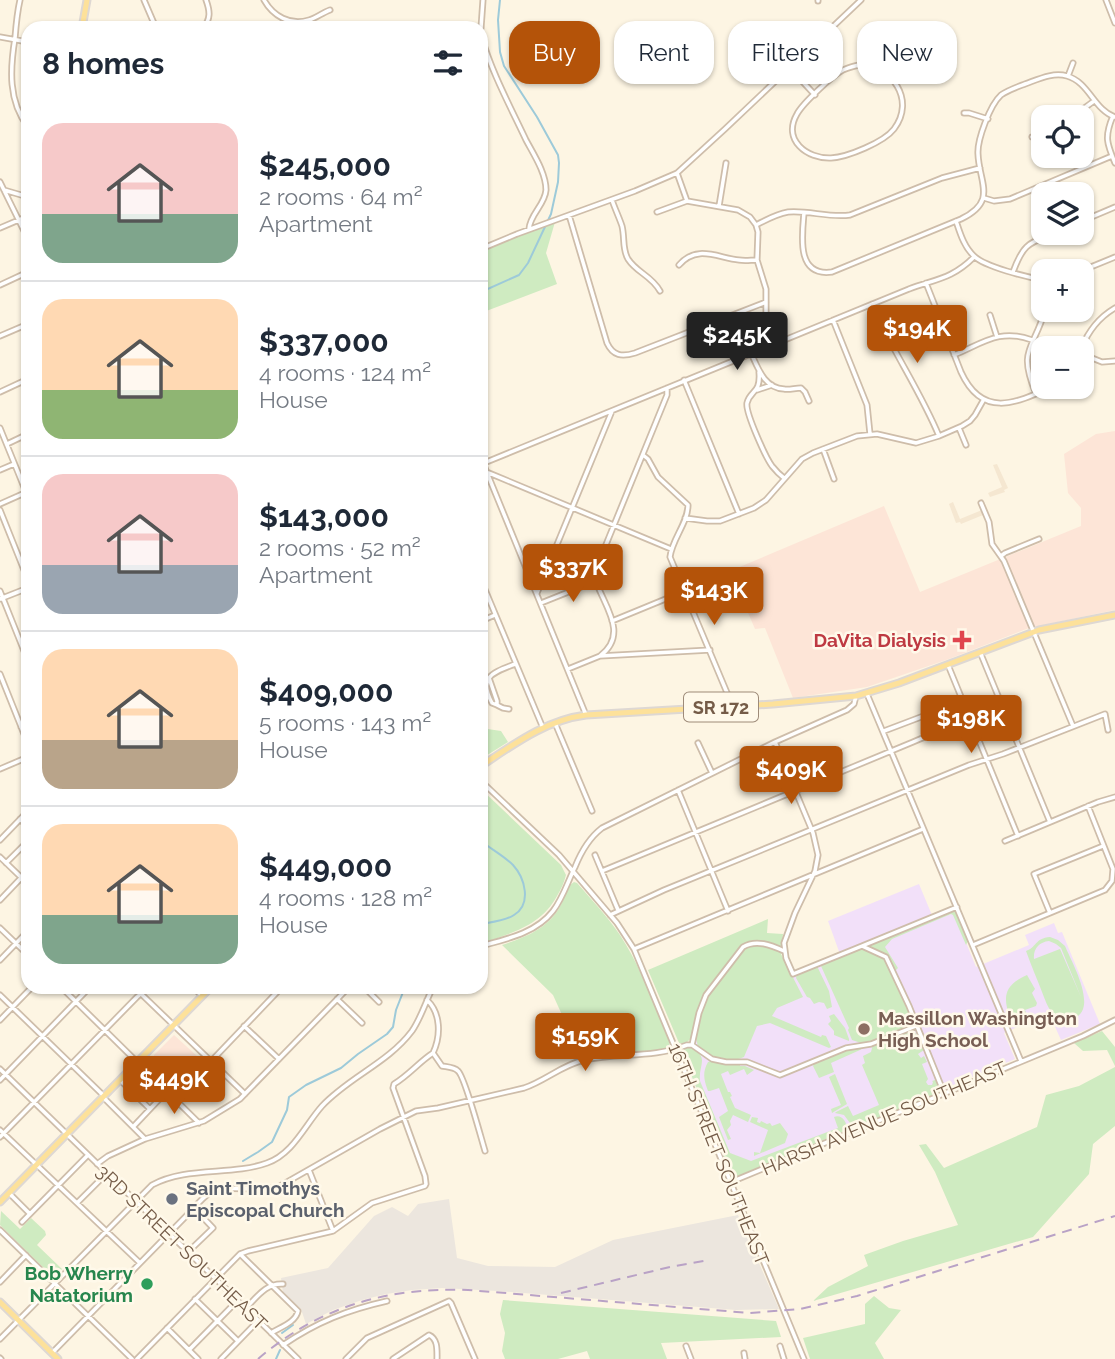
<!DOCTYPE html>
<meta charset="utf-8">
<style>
:root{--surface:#fff;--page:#f6f6f7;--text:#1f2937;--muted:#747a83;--line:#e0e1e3;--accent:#b45309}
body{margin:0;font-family:Raleway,sans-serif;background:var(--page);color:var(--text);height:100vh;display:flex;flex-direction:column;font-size:26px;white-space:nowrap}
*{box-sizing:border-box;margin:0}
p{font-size:23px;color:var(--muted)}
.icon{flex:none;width:38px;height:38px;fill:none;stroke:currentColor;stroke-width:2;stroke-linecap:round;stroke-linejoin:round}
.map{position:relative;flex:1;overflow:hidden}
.side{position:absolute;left:21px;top:21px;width:467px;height:973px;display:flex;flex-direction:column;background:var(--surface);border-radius:21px;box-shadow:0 2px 5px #0004}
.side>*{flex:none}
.banner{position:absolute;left:509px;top:21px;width:500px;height:63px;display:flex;gap:14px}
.tools{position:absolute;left:1031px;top:105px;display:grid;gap:14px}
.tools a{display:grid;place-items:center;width:63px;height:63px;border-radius:14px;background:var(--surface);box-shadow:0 2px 5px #0004;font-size:35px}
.price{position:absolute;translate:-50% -60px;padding:0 16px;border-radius:7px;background:var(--accent);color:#fff;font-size:23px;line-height:46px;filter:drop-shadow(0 2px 4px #0008)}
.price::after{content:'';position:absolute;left:50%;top:42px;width:21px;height:16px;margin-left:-10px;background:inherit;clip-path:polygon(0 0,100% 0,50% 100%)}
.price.active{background:#222;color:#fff}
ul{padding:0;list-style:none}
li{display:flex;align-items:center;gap:21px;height:175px;padding:0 21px}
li+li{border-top:2px solid var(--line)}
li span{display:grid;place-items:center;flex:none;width:196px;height:140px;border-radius:21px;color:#555}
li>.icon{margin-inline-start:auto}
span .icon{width:84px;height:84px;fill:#fffc;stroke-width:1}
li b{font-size:30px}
h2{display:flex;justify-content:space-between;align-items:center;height:84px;padding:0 21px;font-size:30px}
.tag{padding:0 24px;border-radius:21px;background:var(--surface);box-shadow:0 2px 5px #0004;font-size:24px;line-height:63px}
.tag.active{background:var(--accent);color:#fff}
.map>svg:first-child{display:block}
</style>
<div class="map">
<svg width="1115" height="1359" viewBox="0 0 1115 1359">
<rect width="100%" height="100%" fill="#fdf5e3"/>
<path fill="#f5e7d1" d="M997,464L1008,488L1004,490L1005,492L990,497L988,493L1002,487L993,465Z
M953,502L960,519L982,510L983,515L961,524L960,522L956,523L949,504Z"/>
<path fill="#fde5d7" d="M1115,431V610L1029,628L949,659L867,687L793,698L765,628L755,629L730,571L884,506L920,592L1081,526V508L1068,493L1064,454L1096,434Z
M174,1035L197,1056L181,1072L171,1075L154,1058V1055Z"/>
<path fill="#ece6de" d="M449,1199L457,1258L488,1266L555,1267L613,1240L738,1215L779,1309L736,1310L498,1291L442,1288L412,1290L386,1294L362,1300L333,1310L306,1324L301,1309L283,1293L281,1278L328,1268L374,1216L392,1207L408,1216L418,1204Z"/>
<path fill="#f2e0f9" d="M919,884L934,920L954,913L976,967L1029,945L1025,935L1054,923L1058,933L1062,932L1100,1024L1061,1040L1052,1020L1038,1025L1026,1023L1004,1033L1015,1059L739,1175L734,1176L730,1173L683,1054L684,1049L696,1038L800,993L792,976L841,957L828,921Z"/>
<path fill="#cfebc1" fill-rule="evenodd" d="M555,222L546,253L557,284L481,313V251Z
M481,728L501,731L508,742L481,759Z
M481,789L561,865L566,875C564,883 561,889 557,896C540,927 512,932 481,944Z
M574,882L577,883C592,900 607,916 620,935C641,967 654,1005 669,1041L670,1047C655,1056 603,1056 582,1059L553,995L502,945C523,938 545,930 558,910C563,902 566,893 570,885Z
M952,911L957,913L968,941L966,945L953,915L951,914L892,939L885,947L898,968L895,971L888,957L869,948L870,945Z
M768,919L767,933L783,934L781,954L803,997L777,1008L772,1016L821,1037L822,1035L826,1036L831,1047L829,1048L770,1023L757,1026L744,1057C726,1065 713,1058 698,1047L696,1038L692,1037C689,1041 685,1044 679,1043L648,970Z
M1050,937L1058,940L1065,946C1072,963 1100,1011 1072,1019C1064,1021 1056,1018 1052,1012C1047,1007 1045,999 1042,992C1037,979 1031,965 1026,951C1036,948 1035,938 1050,937ZM1049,941L1056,944L1061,948L1081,997L1060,949L1034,959C1033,949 1039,942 1049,941Z
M860,949H865L884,957L899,987L912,1019C905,1032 881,1037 866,1043H861L852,1040L848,1030L849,1028L821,966V964Z
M817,966L829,991L832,1007L827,1009L824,1003L819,1002L814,1004L810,998L807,997L796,978L797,974Z
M1027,975L1035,989L1032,993L1037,1003L1036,1006L1025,1010L1026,1013L1014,1018L1010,1017C1002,996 1005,985 1027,975Z
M834,1014L845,1028L849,1039V1041L834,1035V1031L828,1024L831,1021L829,1016Z
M909,1029L915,1032L924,1050L918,1054L921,1058L924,1056L927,1062L922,1064L928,1079L926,1082L928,1085H932L933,1082L932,1081L935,1080L934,1074L939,1087V1093L855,1128L853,1127L844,1115L835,1113L836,1112L848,1106L853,1116L879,1105L862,1065L865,1063L863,1056L871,1052L873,1044Z
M1102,1031L1115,1047V1066L1107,1050L1083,1051L1074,1043Z
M867,1045L860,1050L831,1063L834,1072L819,1078L813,1066L814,1064L848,1049Z
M689,1047C711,1057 698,1064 700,1081L730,1153L751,1161L838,1128L834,1117C842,1114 847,1122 847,1130L738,1176H734L730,1173L683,1054L684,1049Z
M711,1061L726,1064L740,1063V1066H745L754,1070L747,1075L744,1069L730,1075L728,1071L721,1074L728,1092H730L732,1096L730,1097L735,1108L751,1115L748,1122L733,1115L730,1121L731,1125L727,1130L731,1139L728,1140L719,1117L728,1111L719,1088L710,1091H708C704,1080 702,1073 708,1062Z
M1115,1067V1126L1093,1144L1089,1174L1033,1237L813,1301L828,1287L868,1266L864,1255L903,1241L958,1225L935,1172L919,1145L926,1144L944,1168L1037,1127L1046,1095L1079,1086Z
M835,1074L847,1104L832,1113L831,1109L841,1105L829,1077Z
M752,1117L758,1118L757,1122L760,1123L761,1121L767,1124L770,1123L772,1126L780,1123L788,1134L785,1143L754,1156V1152L760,1153L768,1130L750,1122Z
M1,1211L20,1229L31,1218L45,1231L46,1235L37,1245L62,1269L54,1278L0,1225Z
M874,1296L889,1308L901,1310L875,1343L884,1359H810L803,1338L865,1324V1304Z
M503,1300L776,1321L781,1337L661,1343L667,1359H590L587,1351L558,1359H505L502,1351L505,1333L500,1314Z"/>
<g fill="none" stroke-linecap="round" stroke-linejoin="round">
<path stroke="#9dcad9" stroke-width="2" d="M481,292L519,275L528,263L551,214L558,182L559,163L558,155L537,117L504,66L500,52L498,20L500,0
M481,841C491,849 504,856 513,865C525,878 532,904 514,915C505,921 492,922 481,924
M243,1161L258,1152L272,1142L287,1110L289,1097L306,1085L341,1068L358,1054L387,1034L393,1027L396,1010L405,987
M282,1333L293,1325
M276,1359L280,1350"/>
<g stroke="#cebdaa" stroke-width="7">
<path id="minor" d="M20,0C17,13 16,25 15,38C10,69 8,101 28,127
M144,0L156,28
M264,0C273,16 290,26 309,20C316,18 322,13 330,10
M818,0V1
M1106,0L1115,23
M203,28C211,19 210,11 206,0
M278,28L286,24
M481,28L483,0
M481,35C491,71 510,106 526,140C534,155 546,173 546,190C545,205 530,214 529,229
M0,37L28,42
M859,65C892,65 916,100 894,129C884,142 848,157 831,158C807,159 782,140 797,114C803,103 832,76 843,70C848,68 853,66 859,65Z
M790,68L815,95
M1068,76L1073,63
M964,113H969L988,119
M1113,116C1104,137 1107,144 1115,163
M1072,117L1094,101
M1032,137L1043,134
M677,173L687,201
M0,182L28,239
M4,190L28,197
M984,198L994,201L1010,199L1112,156
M612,200C615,209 619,217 622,226C625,238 622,249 628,259C637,273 651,275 660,291
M719,206L726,163
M657,212L687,201L738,210L750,217L756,225L758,232L757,260L766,289V318L775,344
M804,213C802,236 796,277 832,272L961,219C998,201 979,183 978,154C977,140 990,105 1001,95C1008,90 1017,87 1025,84C1039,79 1053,72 1067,76C1089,82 1094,110 1115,117
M569,215L607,343C613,356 622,357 635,353L766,302
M956,221C960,233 964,247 974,256C985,267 1027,277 1043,280
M1082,221L1115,207
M756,225C766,220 776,214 788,212C808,210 829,218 850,215L942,178L980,168
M0,228L28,216
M481,249L517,234L635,191L677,173L725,129L861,0
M679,265C697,244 718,258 739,260C745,261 751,260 757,260
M1081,271L1115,257
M1013,272C1023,245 1027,244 1053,233
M926,283L961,372C982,418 1015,404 1051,387
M0,285L28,272
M872,304C891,349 920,390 939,436
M990,315L997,337
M833,320L867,405L870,434
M0,336L28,324
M1081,348C1089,331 1098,318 1115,308
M751,353C758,368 764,388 784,389C789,390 795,388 801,388L805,392L809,401
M1082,354L1102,362L1115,361
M954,355C983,343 1000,328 1032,340
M759,372C761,394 750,390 747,403C745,412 766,458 772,466C776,471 780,475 784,478
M684,380L739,514
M757,390L772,385
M0,392L28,379
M1036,394C1017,348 1034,350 1045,310
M0,428L28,497
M959,428L966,445
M7,444L28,434
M823,449L834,479
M643,455L648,459L658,477L688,505C688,523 672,539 670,557L733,707
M481,458L586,715
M484,463L909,289C936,279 952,279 974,257
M0,470L14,464
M489,473L671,549
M981,503L989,522L992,544L1004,561L1073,726
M0,504L27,492
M0,510L28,580
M685,518L707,521H720L754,508L766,500L802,459L813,453L857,436L877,434L916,443L939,436L962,426L970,421L975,415L984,399
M1001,556L1005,553L1039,539
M481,580L543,728
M0,591L28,661
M537,593L612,411
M0,599L28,588
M541,603L596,581
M481,621L495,615
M612,621L685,591
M980,652L1050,822
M600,656C632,632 599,601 594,574L667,395V388
M948,665L1018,836
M568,669L600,656L710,650
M0,674L28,744
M489,678L497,701V705L492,703C478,677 492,673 515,664
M867,694L1021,1061
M497,705L503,708L509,709
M555,723L592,811
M21,727L28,724
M884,731L942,709L961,699
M775,742L813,833L818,855L815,871L795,913L784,943L786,958L793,974L862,946L886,957L909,1006L944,1093
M698,743L712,773
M0,769L28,757
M481,781L559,855L617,923L634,949L804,1359
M678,790L728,911
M20,819L28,827
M0,840L28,811
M1005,841L1098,802L1115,797
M595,855L618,910
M0,857L28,884
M6,863L28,841
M602,871L913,742L969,718
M0,900L21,878
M1050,913L1034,874L1103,846
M610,915L664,890L969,765L1003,754L1105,714L1108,730
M0,928L28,955
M973,945L1105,890L1112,881L1113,869L1088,806
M481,946C507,939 536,933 553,911C563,898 568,881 575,867C581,852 589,838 602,828L775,742L847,710L854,704L856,696
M862,946L957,907
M634,949L923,829
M0,960L28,931
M61,987L199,1123
M134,987L245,1094
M193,987L202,996
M364,987L379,1002
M0,995L104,1096
M337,999L362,1023
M427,1000C441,1013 441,1036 433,1053
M0,1020L32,987
M244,1026L279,1059
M692,1045L712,1059L726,1062H747L780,1075L846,1048L871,1044L916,1026
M692,1045L699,1013L706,995L743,947C756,939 771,945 784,951
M433,1053L442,1066C447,1067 454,1067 458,1071C465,1077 481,1138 485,1151
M0,1069L298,1359
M0,1080L90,987
M120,1080L150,1109
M103,1097L145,1139
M175,1099L282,987
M133,1127L167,1091
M0,1130L140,1263
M0,1137L137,997L149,987
M97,1164L108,1156L145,1139L204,1121L240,1099L349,987
M309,1170L333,1231
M731,1182L1083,1036L1115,1020
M9,1193L30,1214
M77,1203L107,1173
M22,1222L88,1155
M0,1230L132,1359
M188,1252L213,1228L194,1208
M240,1254L298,1311C296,1322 281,1327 271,1333
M0,1282L26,1255
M195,1299L238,1341
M246,1308C257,1297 266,1283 283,1284
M167,1328L198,1359
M0,1339L152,1185C187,1166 231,1176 267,1163C293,1154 305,1125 322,1106C349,1077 388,1063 412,1031C421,1018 426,1001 433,987
M283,1345C317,1322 347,1310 387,1301
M686,1346L691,1359
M780,1346L784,1359
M189,1350L238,1300
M52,1353L194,1208C199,1202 205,1196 211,1192C226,1184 259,1193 280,1186L380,1129L416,1111L438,1108L524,1088C545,1081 562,1065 584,1060C620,1052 651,1059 687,1045H692
M744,1353L745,1359
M0,1358L1,1359
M137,1359L240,1254L248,1251L333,1231L372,1203L425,1186L426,1184L425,1176L393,1088L394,1084C409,1075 419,1062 433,1053
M221,1359L258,1321
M346,1359L367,1338L449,1301L451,1303L475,1359
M393,1359L429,1335C438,1339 437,1350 437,1359"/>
</g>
<g stroke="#ded8d3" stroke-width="9">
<path id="major" d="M82,28L87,0
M481,766C514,744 546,720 586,715L773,704L856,696L899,683L1039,630L1115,615
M0,1202L211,987
M0,1302L58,1359"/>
</g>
<use href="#minor" stroke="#fff" stroke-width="3.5"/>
<use href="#major" stroke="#fde19a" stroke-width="5"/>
<path stroke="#b9a2c6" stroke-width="2" stroke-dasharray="10 7" stroke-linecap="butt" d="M561,1293L670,1267L709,1260
M258,1359C320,1306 388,1287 468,1290L750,1313L800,1309L857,1296L1115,1216"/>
</g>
<path fill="#e0444e" stroke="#fff9ea" stroke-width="2.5" d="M958.5 629.5h7v7h7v7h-7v7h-7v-7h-7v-7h7z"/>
<circle fill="#8d6e63" stroke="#fff9ea" stroke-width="2.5" cx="864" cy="1029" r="7"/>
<circle fill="#6b7280" stroke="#fff9ea" stroke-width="2.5" cx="172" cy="1199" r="7"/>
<circle fill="#2e9e5b" stroke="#fff9ea" stroke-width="2.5" cx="147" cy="1284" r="7"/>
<g text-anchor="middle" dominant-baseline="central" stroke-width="5" stroke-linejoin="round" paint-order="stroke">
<rect fill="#fff9ea" stroke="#9e8b79" stroke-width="2" x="684" y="692.5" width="74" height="29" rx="5"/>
<g font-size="18" font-weight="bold" fill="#755c48">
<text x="721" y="707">SR 172</text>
</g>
<g font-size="19" font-weight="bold" fill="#be3a42" stroke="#fff9ea" text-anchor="end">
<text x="946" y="640">DaVita Dialysis</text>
</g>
<g font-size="19" font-weight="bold" fill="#785e54" stroke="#fff9ea" text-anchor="start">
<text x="878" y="1018">Massillon Washington<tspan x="878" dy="22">High School</tspan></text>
</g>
<g font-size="19" fill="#755c48" stroke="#fff9ea">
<text transform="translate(884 1118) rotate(-23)">HARSH AVENUE SOUTHEAST</text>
<text transform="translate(719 1154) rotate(68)">16TH STREET SOUTHEAST</text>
<text transform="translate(182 1247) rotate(44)">3RD STREET SOUTHEAST</text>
</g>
<g font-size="19" font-weight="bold" fill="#5b616d" stroke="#fff9ea" text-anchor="start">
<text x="186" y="1188">Saint Timothys<tspan x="186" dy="22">Episcopal Church</tspan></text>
</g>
<g font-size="19" font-weight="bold" fill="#27864d" stroke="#fff9ea" text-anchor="end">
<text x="133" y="1273">Bob Wherry<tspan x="133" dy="22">Natatorium</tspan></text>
</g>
</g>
</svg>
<div class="tools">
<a><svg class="icon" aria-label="locate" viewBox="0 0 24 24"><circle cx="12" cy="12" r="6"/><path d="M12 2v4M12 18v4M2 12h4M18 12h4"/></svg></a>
<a><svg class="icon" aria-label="layers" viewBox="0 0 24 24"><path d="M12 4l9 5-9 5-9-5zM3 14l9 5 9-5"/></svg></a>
<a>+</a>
<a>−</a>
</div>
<b class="price" style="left:917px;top:365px">$194K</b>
<b class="price active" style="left:737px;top:372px">$245K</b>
<b class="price" style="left:573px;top:604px">$337K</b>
<b class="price" style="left:714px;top:627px">$143K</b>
<b class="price" style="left:971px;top:755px">$198K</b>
<b class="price" style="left:791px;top:806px">$409K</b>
<b class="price" style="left:585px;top:1073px">$159K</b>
<b class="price" style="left:174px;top:1116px">$449K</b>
<div class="banner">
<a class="tag active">Buy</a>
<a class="tag">Rent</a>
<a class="tag">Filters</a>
<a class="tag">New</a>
</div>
<section class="side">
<h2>8 homes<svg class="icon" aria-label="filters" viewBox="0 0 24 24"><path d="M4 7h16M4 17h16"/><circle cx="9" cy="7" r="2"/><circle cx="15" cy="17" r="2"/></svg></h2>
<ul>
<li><span style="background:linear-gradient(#f6c9c9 65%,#7fa58c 0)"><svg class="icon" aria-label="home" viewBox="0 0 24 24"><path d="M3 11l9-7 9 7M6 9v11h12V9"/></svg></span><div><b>$245,000</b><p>2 rooms · 64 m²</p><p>Apartment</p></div></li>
<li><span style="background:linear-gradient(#ffd9b3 65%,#8fb573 0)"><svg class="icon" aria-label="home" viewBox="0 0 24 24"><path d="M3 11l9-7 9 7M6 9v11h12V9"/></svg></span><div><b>$337,000</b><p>4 rooms · 124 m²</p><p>House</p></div></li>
<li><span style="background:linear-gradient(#f6c9c9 65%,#9aa5b1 0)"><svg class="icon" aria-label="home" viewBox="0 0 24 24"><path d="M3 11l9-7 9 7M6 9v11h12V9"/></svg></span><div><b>$143,000</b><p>2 rooms · 52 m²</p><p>Apartment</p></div></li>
<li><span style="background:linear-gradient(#ffd9b3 65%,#b9a48a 0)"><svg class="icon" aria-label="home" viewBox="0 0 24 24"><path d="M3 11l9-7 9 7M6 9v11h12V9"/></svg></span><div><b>$409,000</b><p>5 rooms · 143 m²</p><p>House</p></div></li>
<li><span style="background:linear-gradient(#ffd9b3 65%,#7fa58c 0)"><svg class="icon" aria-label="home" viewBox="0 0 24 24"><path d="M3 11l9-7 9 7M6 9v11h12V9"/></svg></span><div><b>$449,000</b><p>4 rooms · 128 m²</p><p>House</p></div></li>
</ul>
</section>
</div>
